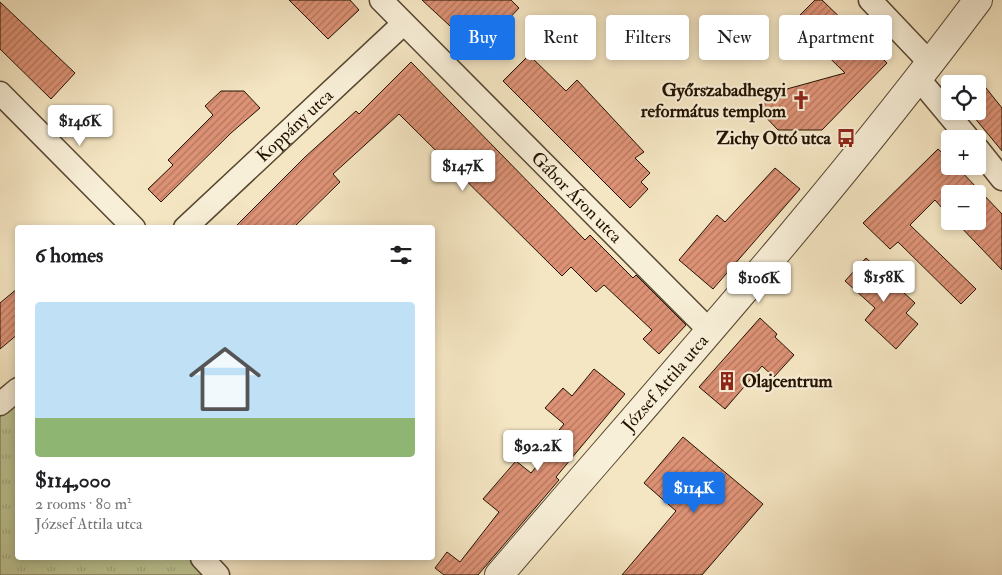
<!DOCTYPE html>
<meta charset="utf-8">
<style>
:root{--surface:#fff;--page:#f6f6f6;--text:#202124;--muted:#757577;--line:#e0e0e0;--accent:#1a73e8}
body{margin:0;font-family:"IM FELL Double Pica",serif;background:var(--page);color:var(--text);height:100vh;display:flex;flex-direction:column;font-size:19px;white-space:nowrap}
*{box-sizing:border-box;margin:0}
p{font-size:16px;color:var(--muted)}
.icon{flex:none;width:28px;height:28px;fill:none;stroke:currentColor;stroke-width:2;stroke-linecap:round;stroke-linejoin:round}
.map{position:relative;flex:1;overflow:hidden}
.sheet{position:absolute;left:15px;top:225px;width:420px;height:335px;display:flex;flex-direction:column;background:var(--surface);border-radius:5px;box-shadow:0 2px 8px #0003}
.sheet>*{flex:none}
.top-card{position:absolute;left:450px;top:15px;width:475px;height:45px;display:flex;gap:10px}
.fabs{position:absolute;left:941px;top:75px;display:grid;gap:10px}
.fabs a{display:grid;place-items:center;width:45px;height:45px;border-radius:5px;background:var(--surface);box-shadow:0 2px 8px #0003;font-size:25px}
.price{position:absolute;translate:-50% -42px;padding:0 11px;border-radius:5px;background:#fff;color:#222;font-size:16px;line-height:32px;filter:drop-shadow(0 1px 2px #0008)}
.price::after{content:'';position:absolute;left:50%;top:30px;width:15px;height:11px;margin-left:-8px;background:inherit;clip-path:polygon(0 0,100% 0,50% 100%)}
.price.selected{background:var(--accent);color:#fff}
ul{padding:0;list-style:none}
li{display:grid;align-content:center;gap:10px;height:265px;padding:0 20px}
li+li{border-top:1px solid var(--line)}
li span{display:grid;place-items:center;height:155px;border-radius:5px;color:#555}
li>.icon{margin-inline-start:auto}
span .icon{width:90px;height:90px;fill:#fffc;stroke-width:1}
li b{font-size:21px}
h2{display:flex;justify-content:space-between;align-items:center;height:60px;padding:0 20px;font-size:21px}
.pill{padding:0 18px;border-radius:5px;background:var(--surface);box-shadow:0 2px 8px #0003;font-size:18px;line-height:45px}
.pill.selected{background:var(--accent);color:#fff}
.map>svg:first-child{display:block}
</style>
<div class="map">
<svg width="1002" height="575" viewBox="0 0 1002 575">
<defs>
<pattern id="park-tufts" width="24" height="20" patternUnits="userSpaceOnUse" patternTransform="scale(1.25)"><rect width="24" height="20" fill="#bdc493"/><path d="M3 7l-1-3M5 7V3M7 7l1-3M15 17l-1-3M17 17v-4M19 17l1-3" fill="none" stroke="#a2a77d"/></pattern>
<pattern id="building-hatch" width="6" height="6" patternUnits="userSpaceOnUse" patternTransform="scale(1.25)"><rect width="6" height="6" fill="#dd9276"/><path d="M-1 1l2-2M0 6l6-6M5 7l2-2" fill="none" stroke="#b3765e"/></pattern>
</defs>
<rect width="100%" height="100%" fill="#f5e6c3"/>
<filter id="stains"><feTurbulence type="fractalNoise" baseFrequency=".004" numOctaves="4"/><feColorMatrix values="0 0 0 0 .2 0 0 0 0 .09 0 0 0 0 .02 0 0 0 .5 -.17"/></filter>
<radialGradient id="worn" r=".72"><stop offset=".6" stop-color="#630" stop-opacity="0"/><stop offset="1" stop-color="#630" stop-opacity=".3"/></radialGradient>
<path fill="url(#park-tufts)" stroke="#706b4a" d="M17,401L18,558H190L206,575H0V417Z"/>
<path fill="url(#building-hatch)" stroke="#231200" d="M289,0H350L359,10L328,39Z
M422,0H511L519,8L478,52Z
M815,0H822L887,63L822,130H778L758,109L776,92L845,73L793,22Z
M0,2L75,73L51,99L0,49Z
M529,55L566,91L577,80L644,152L635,158L650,173L641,182L648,189L630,208L503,81Z
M411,62L585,240L590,235L633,278L636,275L686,325L659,354L643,339L652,330L604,285L596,292L571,267L562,276L399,114L333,174L340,182L293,228H234L305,157L356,111L359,114Z
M978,78L1002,108V151L969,111H978V84H971Z
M221,91H244L260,108L231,133L161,202L148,189L173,165L168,160L213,115L205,106Z
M938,149L950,160V166H956L1002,214V270L955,221H978V194H950V217L935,200L910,225L976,289L961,304L898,242L890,249L863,223Z
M775,168L800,189L713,289L679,260L717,215L725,222Z
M866,258L915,303L906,313L918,324L896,349L865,320L875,308L845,281Z
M18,288V334L0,349V303Z
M760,318L777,334L775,337L794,355L774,377L762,366L725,409L699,387Z
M594,369L625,394L556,477L559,480L478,575H444L435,568L447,552L460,562L499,512L483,499L496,484L516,461L531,473L559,439L555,435L564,424L545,408L563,388L572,396Z
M683,437L763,504L702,575H622L676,511L644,483Z"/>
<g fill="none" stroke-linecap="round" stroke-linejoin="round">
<g stroke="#584731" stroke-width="25">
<g id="minor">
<path id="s1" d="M381,0L710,331"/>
<path d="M870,0L930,63"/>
<path d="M918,78L969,139"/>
<path d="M0,93L134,228"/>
<path d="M978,149L1002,179"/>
<path id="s2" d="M185,228L403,24"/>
<path d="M0,404L18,389"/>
<path d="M202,558L218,575"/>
</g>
</g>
<g stroke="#584731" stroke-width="30">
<g id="tertiary">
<path id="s3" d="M499,575C661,386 829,200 978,0"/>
</g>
</g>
<use href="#minor" stroke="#f8efd8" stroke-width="22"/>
<use href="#tertiary" stroke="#f8efd8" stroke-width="28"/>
</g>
<defs>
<g id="church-bare" transform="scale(1.5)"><path d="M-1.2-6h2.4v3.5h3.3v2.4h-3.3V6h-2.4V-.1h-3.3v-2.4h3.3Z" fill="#8f2418" stroke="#f8efd8" stroke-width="2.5" paint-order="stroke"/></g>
<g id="bus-bare" transform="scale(1.5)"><path d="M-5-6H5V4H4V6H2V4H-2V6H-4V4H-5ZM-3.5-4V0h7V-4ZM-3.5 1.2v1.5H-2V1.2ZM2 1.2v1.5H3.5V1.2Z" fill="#8f2418" stroke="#f8efd8" stroke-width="2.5" paint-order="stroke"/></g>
<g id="building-bare" transform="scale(1.5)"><path d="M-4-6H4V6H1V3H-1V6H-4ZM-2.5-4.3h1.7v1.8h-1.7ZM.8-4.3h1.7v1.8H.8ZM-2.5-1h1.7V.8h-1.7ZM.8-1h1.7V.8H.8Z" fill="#8f2418" stroke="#f8efd8" stroke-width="2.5" paint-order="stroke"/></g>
</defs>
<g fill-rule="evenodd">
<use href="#church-bare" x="801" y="100"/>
<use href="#bus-bare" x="846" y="138"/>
<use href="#building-bare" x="727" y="381"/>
</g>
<g text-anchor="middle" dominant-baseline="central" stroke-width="4.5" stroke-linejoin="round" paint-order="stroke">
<g font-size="18" font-weight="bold" fill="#231200" stroke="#f8efd8" text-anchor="end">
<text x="786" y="90">Győrszabadhegyi<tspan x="786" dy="21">református templom</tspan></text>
<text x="831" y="138">Zichy Ottó utca</text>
<text x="742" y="381" text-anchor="start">Olajcentrum</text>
</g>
<g font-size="18" fill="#231200" stroke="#f8efd8">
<text stroke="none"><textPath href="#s2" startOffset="150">Koppány utca</textPath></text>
<text stroke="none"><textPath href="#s1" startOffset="278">Gábor Áron utca</textPath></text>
<text stroke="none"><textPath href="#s3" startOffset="254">József Attila utca</textPath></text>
</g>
</g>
<rect width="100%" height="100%" filter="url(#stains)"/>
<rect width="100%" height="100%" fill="url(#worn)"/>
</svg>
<div class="fabs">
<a><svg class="icon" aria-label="locate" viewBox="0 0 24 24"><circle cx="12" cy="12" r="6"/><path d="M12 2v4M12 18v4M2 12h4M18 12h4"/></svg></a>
<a>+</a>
<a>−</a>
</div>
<b class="price" style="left:80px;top:147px">$146K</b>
<b class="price" style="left:463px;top:192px">$147K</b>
<b class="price" style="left:884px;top:303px">$158K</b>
<b class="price" style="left:759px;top:304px">$106K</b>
<b class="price" style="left:538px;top:472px">$92.2K</b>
<b class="price selected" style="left:694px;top:514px">$114K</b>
<div class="top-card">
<a class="pill selected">Buy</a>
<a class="pill">Rent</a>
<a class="pill">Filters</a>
<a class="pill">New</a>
<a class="pill">Apartment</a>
</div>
<section class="sheet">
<h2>6 homes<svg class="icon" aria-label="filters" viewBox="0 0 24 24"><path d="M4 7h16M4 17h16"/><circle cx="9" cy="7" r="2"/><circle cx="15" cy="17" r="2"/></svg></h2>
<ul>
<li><span style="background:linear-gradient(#bfe0f5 75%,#8fb573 0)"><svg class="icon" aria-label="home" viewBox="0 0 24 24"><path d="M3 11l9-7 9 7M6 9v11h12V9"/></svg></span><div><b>$114,000</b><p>2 rooms · 80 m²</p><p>József Attila utca</p></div></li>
</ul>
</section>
</div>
